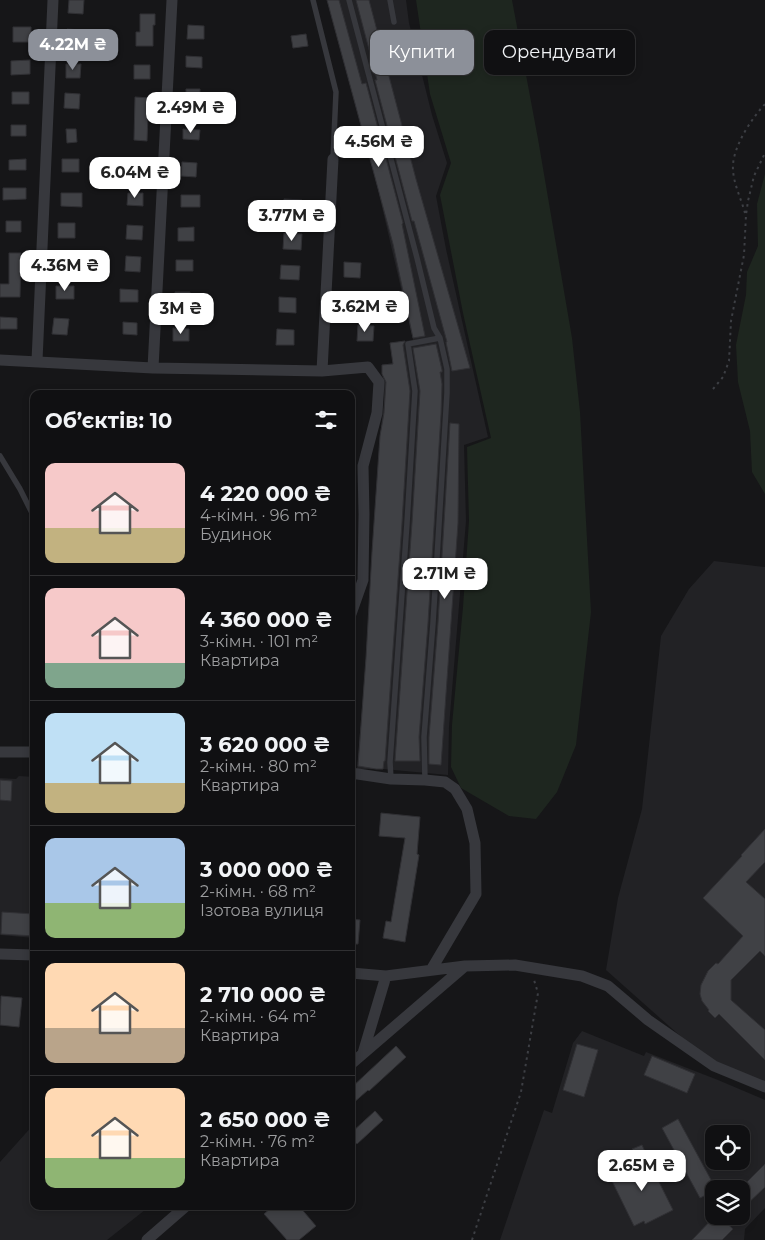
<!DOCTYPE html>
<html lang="uk">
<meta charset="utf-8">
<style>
:root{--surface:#101012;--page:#1e1e20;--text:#f1f3f6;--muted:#9c9d9f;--line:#303032;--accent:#8c9099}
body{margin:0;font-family:Montserrat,sans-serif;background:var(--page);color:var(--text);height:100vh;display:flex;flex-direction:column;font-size:19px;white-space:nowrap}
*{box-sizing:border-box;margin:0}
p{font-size:16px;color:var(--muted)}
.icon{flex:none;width:28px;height:28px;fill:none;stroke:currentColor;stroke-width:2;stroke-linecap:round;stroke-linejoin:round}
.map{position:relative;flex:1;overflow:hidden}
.side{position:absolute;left:30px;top:390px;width:325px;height:820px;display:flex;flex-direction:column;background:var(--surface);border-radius:10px;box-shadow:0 2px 8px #0003,0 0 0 1px var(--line)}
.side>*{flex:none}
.hud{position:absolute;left:370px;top:30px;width:320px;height:45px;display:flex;gap:10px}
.tools{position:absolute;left:705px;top:1125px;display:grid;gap:10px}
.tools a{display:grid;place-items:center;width:45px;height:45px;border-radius:10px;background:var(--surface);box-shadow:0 2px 8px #0003,0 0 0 1px var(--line);font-size:25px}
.price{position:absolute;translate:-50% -42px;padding:0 11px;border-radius:10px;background:#fff;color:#222;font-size:16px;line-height:32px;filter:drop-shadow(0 1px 2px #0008)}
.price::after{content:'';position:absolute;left:50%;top:30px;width:15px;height:11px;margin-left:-8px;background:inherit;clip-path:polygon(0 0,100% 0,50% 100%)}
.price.selected{background:var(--accent);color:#fff}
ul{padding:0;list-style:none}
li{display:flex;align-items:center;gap:15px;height:125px;padding:0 15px}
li+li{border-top:1px solid var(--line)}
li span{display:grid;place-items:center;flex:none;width:140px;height:100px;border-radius:10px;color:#555}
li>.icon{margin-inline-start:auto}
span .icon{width:60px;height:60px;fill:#fffc;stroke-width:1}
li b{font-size:21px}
h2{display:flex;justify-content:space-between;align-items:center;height:60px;padding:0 15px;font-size:21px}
.tag{padding:0 18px;border-radius:10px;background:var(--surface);box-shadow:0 2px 8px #0003,0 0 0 1px var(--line);font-size:18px;line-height:45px}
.tag.selected{background:var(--accent);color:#fff}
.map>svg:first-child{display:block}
</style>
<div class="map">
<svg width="765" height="1240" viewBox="0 0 765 1240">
<rect width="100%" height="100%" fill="#161618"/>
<path fill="#222225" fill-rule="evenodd" d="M327,0H406L409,23L432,115L447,163L436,196L446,249L488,437L464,445L466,521L449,727L448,775L383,769H357L366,658L380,436L384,401L382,365L393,363L390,343L413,340L369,151Z
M714,561L765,567V1087L714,1066L606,970L618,898L642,809L661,636L689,589Z
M19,776L34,777V938L0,935V778L16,779Z
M582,1031L644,1056L646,1052L718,1080L765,1100V1208L745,1229L744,1240H500L544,1110L552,1113L573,1043ZM714,1134H741V1161H714ZM714,1189H741V1216H714Z
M34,1124V1206H150L107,1240H0V1162Z"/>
<path fill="#1e261f" d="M416,0H512L538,139L572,338L580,412L591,612L576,745L557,792L536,819L509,816L461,788L451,767L452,725L463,607L469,521L467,447L491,438L463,313L440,195L451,163L430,94Z
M765,174V494L752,472L750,431L738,382L736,345L746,295L747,272L758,246L757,204Z"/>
<path fill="#404145" stroke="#303034" d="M69,0H84L83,14L68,13Z
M327,0H339L362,84L366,83L403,223L402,224L425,336L413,338L393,244Z
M356,0H369L416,179L470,368L452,371L446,342H447L414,221H412L375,80H377Z
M140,14H155V25H153V46H136V32H140Z
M188,25L204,26V39H187Z
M13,27H31V42H13Z
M67,29L83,30L82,44H67Z
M306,34L308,46L293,48L291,36Z
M186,56L202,57V68L186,67Z
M30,60V74L11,75V61Z
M66,64H81L80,78H66Z
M134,65H150V79H134Z
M186,89H200V103H186Z
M12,92H29V104H12Z
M65,93L80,94L79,109L64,108Z
M135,97L150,98L149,113H148L147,141L134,140Z
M11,125H26V136H11Z
M66,129H76L77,142L67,143Z
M183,129L200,130L199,140L183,139Z
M26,159V170H9V160Z
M62,159H79V172H62Z
M131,160H145V174L131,173Z
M182,162L197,163L196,177L181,176Z
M3,188H26V199L3,200Z
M61,193H82V207L61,206Z
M128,193H143V206L127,205Z
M181,195H200V207H181Z
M284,199L302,200L301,217L283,216Z
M6,221H21V232H6Z
M58,223H75V238H58Z
M127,225L143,226L142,240L126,239Z
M194,227V241H178V228Z
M284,233L302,234L301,250L283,249Z
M9,253H21L20,297H0V284H9Z
M56,254L74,255L73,271L55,270Z
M126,256L141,257L140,272L125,271Z
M176,260H193V271H176Z
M344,262L361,263L360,278L344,277Z
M281,265L300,266L299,280L280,279Z
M56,286H74V299H56Z
M120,289L138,290V302H120Z
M175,292H190V306H175Z
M350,295H366V311L349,310Z
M279,297L296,298V313L279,312Z
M0,317L17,318V329H0Z
M54,318L69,319L67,335L52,334Z
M123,322L137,323V335L123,334Z
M358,325L374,326L373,341H357Z
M173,328L189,329V341H173Z
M277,329L294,330V345H276Z
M405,341L403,345L410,391L402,523L385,761H384L383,769H376L358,766L366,658L372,552L380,436L384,413L386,382L382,374V365L393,364L390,343Z
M436,344L442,370V372H440L442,384L441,414L428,623L419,737L420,761H395L412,523L420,391L413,348Z
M450,423L459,424L458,523L441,765L429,764V737L438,623Z
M0,780L12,781L11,801L0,800Z
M381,813L420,817L417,854L419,855L405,942L383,938L386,921L391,922L405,838L379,836Z
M765,829V862L746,882L765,899V956L760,951L731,980V1000L765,1030V1060L719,1014L715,1018L708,1011L709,1010L702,1001L700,994L701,985L708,971L716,963L718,964L743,936L703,898L742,856L741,855Z
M2,912L34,914V936L1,934Z
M351,919L360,920L358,944H351Z
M1,996L22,998L19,1027L0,1025Z
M577,1044L598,1050L584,1097L563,1090Z
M396,1046L406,1057L369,1091L368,1090L351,1105V1088Z
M652,1056L695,1074L687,1093L644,1075Z
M375,1111L383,1120L357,1144L351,1139V1133Z
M678,1119L716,1189H714V1191L700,1198L662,1128Z
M642,1145L649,1160H648L673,1210L645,1224L644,1221L634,1226L612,1181L641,1166L632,1149Z
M765,1164V1187L741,1210V1188Z
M273,1206H299L316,1226L299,1240H287L264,1214Z
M715,1216H719L733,1229L722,1240H692Z"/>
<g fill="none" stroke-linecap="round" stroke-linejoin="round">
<path stroke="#3d3f44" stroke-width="2" stroke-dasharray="2.5 4" stroke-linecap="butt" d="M745,213C741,198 732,181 733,165C734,145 752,118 765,104
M713,389L723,377L729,361L731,321L744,255L746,215L748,201L754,176L765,153
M472,1240L521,1092L538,993L534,980"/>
<path stroke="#37383d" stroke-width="5.5" d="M313,0L336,92L333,159
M349,0L417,258L434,328L440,338L447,369V393L433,623L424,737L425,780
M390,0L394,22
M0,456L20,489L34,517
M391,779L390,762L407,523L415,391L408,344L440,338"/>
<path stroke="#37383d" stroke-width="11" d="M0,360L153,368L322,371L368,367L379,382L377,413L363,466L364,514L363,580L351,614
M37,361L53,0
M153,368L172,0
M322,371L333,159
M0,752H34
M351,773L391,779L425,780L445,782L455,789L467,809L475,843L476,894L431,970
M0,954L34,955
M351,973L386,976L465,966L515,965L582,976L608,986L648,1020L714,1066L765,1087
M363,1053L386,976
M351,1064L465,966
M147,1240L186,1206"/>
</g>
</svg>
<div class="tools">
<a><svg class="icon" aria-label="locate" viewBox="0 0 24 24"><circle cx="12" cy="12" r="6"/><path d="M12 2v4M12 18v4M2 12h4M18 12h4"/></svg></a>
<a><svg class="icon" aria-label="layers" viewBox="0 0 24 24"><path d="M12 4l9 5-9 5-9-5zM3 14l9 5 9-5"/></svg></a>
</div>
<b class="price selected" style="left:73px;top:71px">4.22M ₴</b>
<b class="price" style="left:191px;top:134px">2.49M ₴</b>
<b class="price" style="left:379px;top:168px">4.56M ₴</b>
<b class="price" style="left:135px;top:199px">6.04M ₴</b>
<b class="price" style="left:292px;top:242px">3.77M ₴</b>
<b class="price" style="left:65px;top:292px">4.36M ₴</b>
<b class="price" style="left:365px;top:333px">3.62M ₴</b>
<b class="price" style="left:181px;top:335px">3M ₴</b>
<b class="price" style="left:445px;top:600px">2.71M ₴</b>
<b class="price" style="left:642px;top:1192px">2.65M ₴</b>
<div class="hud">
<a class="tag selected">Купити</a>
<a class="tag">Орендувати</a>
</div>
<section class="side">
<h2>Об’єктів: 10<svg class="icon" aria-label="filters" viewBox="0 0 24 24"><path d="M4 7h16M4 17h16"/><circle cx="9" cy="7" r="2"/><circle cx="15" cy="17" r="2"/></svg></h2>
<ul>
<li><span style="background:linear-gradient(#f6c9c9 65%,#c2b280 0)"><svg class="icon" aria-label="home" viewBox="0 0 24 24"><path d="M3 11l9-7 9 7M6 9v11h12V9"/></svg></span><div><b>4 220 000 ₴</b><p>4-кімн. · 96 m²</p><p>Будинок</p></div></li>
<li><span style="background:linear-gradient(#f6c9c9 75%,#7fa58c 0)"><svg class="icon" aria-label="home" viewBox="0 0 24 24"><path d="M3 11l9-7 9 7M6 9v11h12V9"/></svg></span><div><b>4 360 000 ₴</b><p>3-кімн. · 101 m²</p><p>Квартира</p></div></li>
<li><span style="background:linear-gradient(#bfe0f5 70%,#c2b280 0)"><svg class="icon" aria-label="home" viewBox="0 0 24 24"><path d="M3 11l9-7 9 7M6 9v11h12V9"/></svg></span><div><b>3 620 000 ₴</b><p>2-кімн. · 80 m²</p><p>Квартира</p></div></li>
<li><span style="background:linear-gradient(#a9c7e8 65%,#8fb573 0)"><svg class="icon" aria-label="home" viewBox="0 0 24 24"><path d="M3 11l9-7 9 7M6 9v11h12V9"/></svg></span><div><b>3 000 000 ₴</b><p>2-кімн. · 68 m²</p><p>Ізотова вулиця</p></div></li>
<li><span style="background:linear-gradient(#ffd9b3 65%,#b9a48a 0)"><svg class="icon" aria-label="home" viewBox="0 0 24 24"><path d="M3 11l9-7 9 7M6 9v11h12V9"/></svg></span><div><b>2 710 000 ₴</b><p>2-кімн. · 64 m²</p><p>Квартира</p></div></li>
<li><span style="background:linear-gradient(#ffd9b3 70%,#8fb573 0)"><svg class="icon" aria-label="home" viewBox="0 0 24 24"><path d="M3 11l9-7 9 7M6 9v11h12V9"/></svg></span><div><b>2 650 000 ₴</b><p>2-кімн. · 76 m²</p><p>Квартира</p></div></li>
</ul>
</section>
</div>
